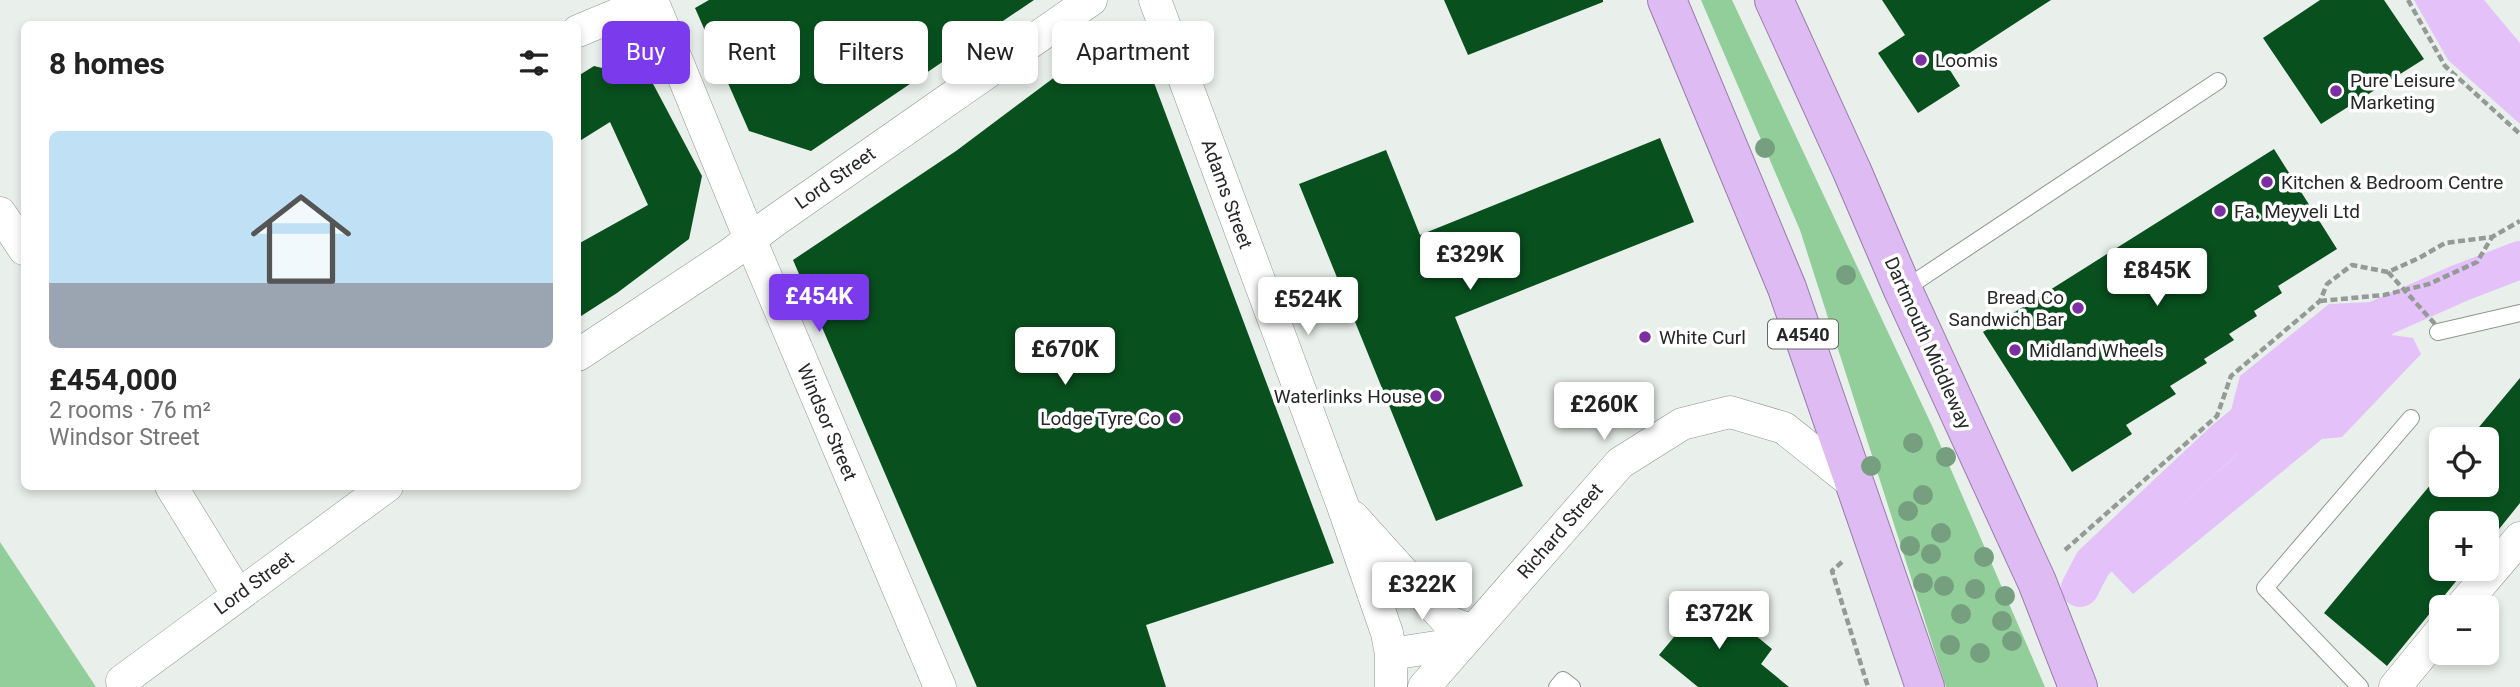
<!DOCTYPE html>
<meta charset="utf-8">
<style>
:root{--surface:#fff;--page:#f6f6f6;--text:#222;--muted:#767676;--accent:#7c3aed}
body{margin:0;font-family:Roboto,sans-serif;background:var(--page);color:var(--text);height:100vh;display:flex;flex-direction:column;font-size:26px;white-space:nowrap}
*{box-sizing:border-box;margin:0}
p{font-size:23px;color:var(--muted)}
.icon{flex:none;width:38px;height:38px;fill:none;stroke:currentColor;stroke-width:2;stroke-linecap:round;stroke-linejoin:round}
.map{position:relative;flex:1;overflow:hidden}
.side{position:absolute;left:21px;top:21px;width:560px;height:469px;display:flex;flex-direction:column;background:var(--surface);border-radius:10px;box-shadow:0 4px 10px #0003}
.side>*{flex:none}
.guide{position:absolute;left:602px;top:21px;width:665px;height:63px;display:flex;gap:14px}
.fabs{position:absolute;left:2429px;top:427px;display:grid;gap:14px}
.fabs a{display:grid;place-items:center;width:70px;height:70px;border-radius:10px;background:var(--surface);box-shadow:0 4px 10px #0003;font-size:35px}
.price{position:absolute;translate:-50% -60px;padding:0 16px;border-radius:7px;background:#fff;color:#222;font-size:23px;line-height:46px;filter:drop-shadow(0 2px 4px #0008)}
.price::after{content:'';position:absolute;left:50%;top:42px;width:21px;height:16px;margin-left:-10px;background:inherit;clip-path:polygon(0 0,100% 0,50% 100%)}
.price.active{background:var(--accent);color:#fff}
ul{padding:0;list-style:none}
li{display:grid;align-content:center;gap:14px;height:371px;padding:0 28px}
li span{display:grid;place-items:center;height:217px;border-radius:10px;color:#555}
li>.icon{margin-inline-start:auto}
span .icon{width:126px;height:126px;fill:#fffc;stroke-width:1}
li b{font-size:30px}
h2{display:flex;justify-content:space-between;align-items:center;height:84px;padding:0 28px;font-size:30px}
.chip{padding:0 24px;border-radius:10px;background:var(--surface);box-shadow:0 4px 10px #0003;font-size:24px;line-height:63px}
.chip.active{background:var(--accent);color:#fff}
.map>svg:first-child{display:block}
</style>
<div class="map">
<svg width="2520" height="687" viewBox="0 0 2520 687">
<rect width="100%" height="100%" fill="#e9efea"/>
<path fill="#91ce99" d="M1701,0H1732L1933,428L2045,687H1946L1800,230Z
M0,542L96,687H0Z"/>
<path fill="#e4c2f9" d="M2414,0H2484L2520,43V124L2448,60Z
M2393,301L2403,308L2392,335L2413,338L2421,354L2342,437L2322,439L2133,594L2111,571L2249,443L2252,432L2223,441L2240,376L2329,304Z"/>
<g fill="none" stroke-linecap="round" stroke-linejoin="round">
<path stroke="#e4c2f9" stroke-width="38" d="M2356,332L2365,325L2460,283L2520,260
M2080,588L2093,563L2223,441L2263,408"/>
</g>
<path fill="#08501e" d="M709,0H1034L811,151L749,131L695,8Z
M1444,0H1603V2L1468,55Z
M1882,0H2051L1948,67L1960,86L1918,113L1878,53L1905,35Z
M2320,0H2384L2424,59L2321,124L2263,38Z
M1095,47L1147,64L1334,563L1146,625L1166,687H977L793,260L956,151Z
M594,66L651,80L702,176L689,239L617,293L578,318V244L648,205L610,122L578,142V76Z
M1660,138L1694,222L1455,317L1523,486L1436,521L1299,184L1386,150L1420,235Z
M2274,149L2337,249L2278,286L2282,293L2254,311L2257,316L2229,334L2234,340L2204,359L2207,363L2170,386L2176,394L2126,425L2132,434L2072,472L1983,332Z
M2520,378V503L2487,544V523H2441V569H2466L2387,666L2324,613L2441,472V485H2487V439H2469Z
M1708,596L1772,649L1761,664L1789,687H1698L1659,655Z"/>
<g fill="none" stroke-linecap="round" stroke-linejoin="round">
<g stroke="#909590" stroke-width="18">
<path id="service" d="M1903,290L2218,81
M2438,332L2520,313
M1557,687L1563,680L1572,687
M2360,687L2265,588L2411,418"/>
</g>
<g stroke="#909590" stroke-width="33">
<path id="minor" d="M652,0L750,239L940,687
M1155,0L1343,506L1387,633L1391,654V687
M578,31L652,0
M0,213L24,249
M578,355L729,255L773,222L1091,0
M171,486L238,595
M1353,517L1447,621L1472,631
M2461,607L2520,538
M1391,654L1462,643
M122,681L387,486
M1424,687L1620,463L1682,424L1730,412L1784,428L1854,484
M2395,687L2441,631"/>
</g>
<g stroke="#977ca9" stroke-width="40">
<path id="trunk" d="M1667,0L1787,288L1925,687
M1774,0L1852,171L1903,290L2037,582L2078,687"/>
</g>
<path stroke="#959a96" stroke-width="4.5" stroke-dasharray="7 3.5" stroke-linecap="butt" d="M2408,0L2445,66L2520,134
M2320,301L2384,295L2429,284L2477,262L2492,237
M2065,550L2217,416L2231,376L2320,301L2327,284L2352,265L2388,272L2419,258L2445,243L2492,237L2520,221
M1842,562L1832,571L1868,687"/>
<use href="#service" stroke="#fff" stroke-width="16"/>
<use href="#minor" stroke="#fff" stroke-width="32"/>
<use href="#trunk" stroke="#debbf3" stroke-width="38"/>
<path stroke="#959a96" stroke-width="4.5" stroke-dasharray="7 3.5" stroke-linecap="butt" d="M2388,272L2435,324"/>
</g>
<g fill="#769f80">
<circle cx="1765" cy="148" r="10"/>
<circle cx="1846" cy="275" r="10"/>
<circle cx="1913" cy="443" r="10"/>
<circle cx="1946" cy="457" r="10"/>
<circle cx="1871" cy="466" r="10"/>
<circle cx="1923" cy="495" r="10"/>
<circle cx="1908" cy="511" r="10"/>
<circle cx="1941" cy="533" r="10"/>
<circle cx="1910" cy="546" r="10"/>
<circle cx="1931" cy="554" r="10"/>
<circle cx="1984" cy="557" r="10"/>
<circle cx="1923" cy="583" r="10"/>
<circle cx="1944" cy="586" r="10"/>
<circle cx="1975" cy="589" r="10"/>
<circle cx="2005" cy="596" r="10"/>
<circle cx="1961" cy="614" r="10"/>
<circle cx="2002" cy="621" r="10"/>
<circle cx="2012" cy="641" r="10"/>
<circle cx="1950" cy="645" r="10"/>
<circle cx="1980" cy="653" r="10"/>
</g>
<g fill="#7c2fa1" stroke="#fff" stroke-width="2.5">
<circle cx="1921" cy="60" r="7"/>
<circle cx="2336" cy="91" r="7"/>
<circle cx="2267" cy="182" r="7"/>
<circle cx="2220" cy="211" r="7"/>
<circle cx="2078" cy="308" r="7"/>
<circle cx="1645" cy="337" r="7"/>
<circle cx="2015" cy="350" r="7"/>
<circle cx="1436" cy="396" r="7"/>
<circle cx="1175" cy="418" r="7"/>
</g>
<g text-anchor="middle" dominant-baseline="central" stroke-width="7" stroke-linejoin="round" paint-order="stroke">
<rect fill="#fff" stroke="#666867" stroke-width="2" x="1768" y="319.5" width="70" height="29" rx="5"/>
<g font-size="18" font-weight="bold" fill="#252826">
<text x="1803" y="334">A4540</text>
</g>
<g font-size="19" fill="#252826" stroke="#fff" text-anchor="start">
<text x="1935" y="60">Loomis</text>
<text x="2350" y="80">Pure Leisure<tspan x="2350" dy="22">Marketing</tspan></text>
<text x="2281" y="182">Kitchen &amp; Bedroom Centre</text>
<text x="2234" y="211">Fa. Meyveli Ltd</text>
<text x="2064" y="297" text-anchor="end">Bread Co<tspan x="2064" dy="22">Sandwich Bar</tspan></text>
<text x="1659" y="337">White Curl</text>
<text x="2029" y="350">Midland Wheels</text>
<text x="1422" y="396" text-anchor="end">Waterlinks House</text>
<text x="1161" y="418" text-anchor="end">Lodge Tyre Co</text>
</g>
<g font-size="19" fill="#252826" stroke="#fff">
<text transform="translate(835 178) rotate(-35)">Lord Street</text>
<text transform="translate(1227 194) rotate(70)">Adams Street</text>
<text transform="translate(1928 343) rotate(66)">Dartmouth Middleway</text>
<text transform="translate(827 422) rotate(67)">Windsor Street</text>
<text transform="translate(1560 531) rotate(-49)">Richard Street</text>
<text transform="translate(254 583) rotate(-36)">Lord Street</text>
</g>
</g>
</svg>
<div class="fabs">
<a><svg class="icon" aria-label="locate" viewBox="0 0 24 24"><circle cx="12" cy="12" r="6"/><path d="M12 2v4M12 18v4M2 12h4M18 12h4"/></svg></a>
<a>+</a>
<a>−</a>
</div>
<b class="price" style="left:1470px;top:292px">£329K</b>
<b class="price" style="left:2157px;top:308px">£845K</b>
<b class="price active" style="left:819px;top:334px">£454K</b>
<b class="price" style="left:1308px;top:337px">£524K</b>
<b class="price" style="left:1065px;top:387px">£670K</b>
<b class="price" style="left:1604px;top:442px">£260K</b>
<b class="price" style="left:1422px;top:622px">£322K</b>
<b class="price" style="left:1719px;top:651px">£372K</b>
<div class="guide">
<a class="chip active">Buy</a>
<a class="chip">Rent</a>
<a class="chip">Filters</a>
<a class="chip">New</a>
<a class="chip">Apartment</a>
</div>
<section class="side">
<h2>8 homes<svg class="icon" aria-label="filters" viewBox="0 0 24 24"><path d="M4 7h16M4 17h16"/><circle cx="9" cy="7" r="2"/><circle cx="15" cy="17" r="2"/></svg></h2>
<ul>
<li><span style="background:linear-gradient(#bfe0f5 70%,#9aa5b1 0)"><svg class="icon" aria-label="home" viewBox="0 0 24 24"><path d="M3 11l9-7 9 7M6 9v11h12V9"/></svg></span><div><b>£454,000</b><p>2 rooms · 76 m²</p><p>Windsor Street</p></div></li>
</ul>
</section>
</div>
